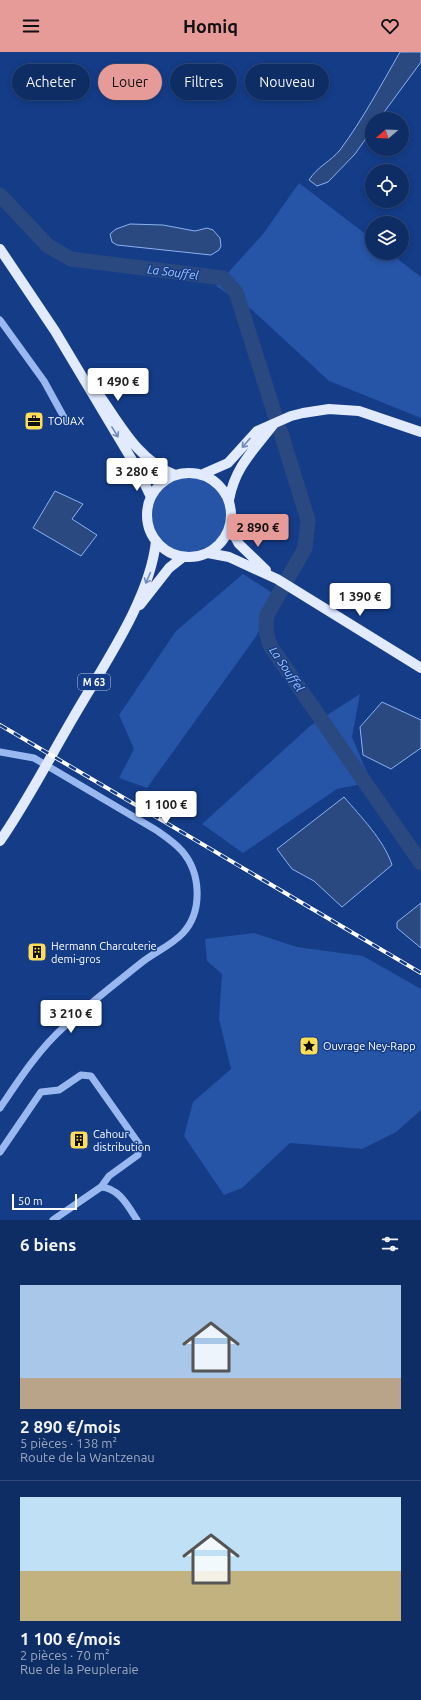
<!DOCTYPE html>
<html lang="fr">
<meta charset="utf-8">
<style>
:root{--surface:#0f2d65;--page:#18356b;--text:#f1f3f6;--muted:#9ba8bf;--line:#2f4979;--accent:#e69b98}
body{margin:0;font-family:Ubuntu,sans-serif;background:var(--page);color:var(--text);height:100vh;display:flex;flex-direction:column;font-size:15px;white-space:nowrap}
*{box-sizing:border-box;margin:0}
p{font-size:13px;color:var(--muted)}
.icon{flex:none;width:22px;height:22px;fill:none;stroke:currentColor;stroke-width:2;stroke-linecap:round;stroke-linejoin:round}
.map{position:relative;height:1168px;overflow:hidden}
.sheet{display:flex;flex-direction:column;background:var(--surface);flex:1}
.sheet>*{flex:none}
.guide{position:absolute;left:12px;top:12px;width:397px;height:36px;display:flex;gap:8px}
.needle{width:26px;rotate:251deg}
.tools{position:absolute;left:365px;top:60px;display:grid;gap:8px}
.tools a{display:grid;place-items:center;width:44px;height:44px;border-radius:50%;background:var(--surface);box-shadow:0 2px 6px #0003,0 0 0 1px var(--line);font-size:20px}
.scale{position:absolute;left:12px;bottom:10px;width:65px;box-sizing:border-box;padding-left:4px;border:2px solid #fff;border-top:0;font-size:11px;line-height:14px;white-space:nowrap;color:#fff;-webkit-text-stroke:3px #143c87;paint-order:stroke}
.price{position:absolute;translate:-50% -34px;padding:0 9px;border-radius:4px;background:#fff;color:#222;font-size:13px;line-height:26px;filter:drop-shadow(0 1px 2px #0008)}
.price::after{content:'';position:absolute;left:50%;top:24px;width:12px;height:9px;margin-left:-6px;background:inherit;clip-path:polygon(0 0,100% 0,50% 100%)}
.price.current{background:var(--accent);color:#111}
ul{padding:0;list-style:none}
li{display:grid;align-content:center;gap:8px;height:212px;padding:0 20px}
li+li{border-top:1px solid var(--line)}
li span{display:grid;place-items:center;height:124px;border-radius:0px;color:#555}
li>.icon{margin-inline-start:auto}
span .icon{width:72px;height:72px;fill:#fffc;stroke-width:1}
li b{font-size:17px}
h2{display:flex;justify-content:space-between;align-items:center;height:48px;padding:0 20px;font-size:17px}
.chip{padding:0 14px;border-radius:18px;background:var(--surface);box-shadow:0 2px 6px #0003,0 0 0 1px var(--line);font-size:14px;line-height:36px}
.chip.current{background:var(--accent);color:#111}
header{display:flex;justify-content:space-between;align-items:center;height:52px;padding:0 20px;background:var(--accent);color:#111;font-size:18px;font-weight:600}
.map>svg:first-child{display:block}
</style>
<header><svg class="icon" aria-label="menu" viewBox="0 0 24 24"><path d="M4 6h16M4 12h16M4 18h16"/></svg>Homiq<svg class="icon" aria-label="heart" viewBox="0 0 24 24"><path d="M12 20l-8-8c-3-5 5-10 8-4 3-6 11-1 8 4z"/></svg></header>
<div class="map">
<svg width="421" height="1168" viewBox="0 0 421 1168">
<rect width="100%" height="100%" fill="#143c87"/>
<path fill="#2654a6" d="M299,131L372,187V201H390L421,225V366L329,329L251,257L216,234L263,182Z
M152 463a38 38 0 1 1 76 0a38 38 0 1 1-76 0Z
M243,522L274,542L257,583L147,736L119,726L134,697L119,663L176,579Z
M360,642L352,685L371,730L337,737L243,801L202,772L310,674Z
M254,881L297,895L363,904L421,937V1058L396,1080L362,1097L290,1091L242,1136L224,1143L184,1084L193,1050L231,1017L219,967L222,922L207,909L205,887Z"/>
<path fill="#2b4981" stroke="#8bb2f2" d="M400,0H421V10L379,67H372V78L355,102L328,130L317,134L309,128C317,115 331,109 340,98C363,67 381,33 400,0Z
M130,172L163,173L195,179L207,176L213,178L220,186L221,194L219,198L211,203L117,193L112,190L110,182L116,177Z
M55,439L83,452L72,467L97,483L81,504L33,476Z
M382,650L421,668V696L391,717L363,703L360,675Z
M344,745C361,765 384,788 392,813L342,855L314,829L292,817L277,797Z
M421,851V896L397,876V870Z"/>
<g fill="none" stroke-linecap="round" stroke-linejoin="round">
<path stroke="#2b4981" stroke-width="15" d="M0,143L48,194L71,207L223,226L236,240L275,363
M280,378L308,468L305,496L267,563C265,576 266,583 271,595L421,811"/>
<path stroke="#99b8ef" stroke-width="7" d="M0,268L44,329L66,369
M0,700L34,706L156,778C166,785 175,791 182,799C201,821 203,859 183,881C172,893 155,900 141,911C116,931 90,951 66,973C39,997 20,1026 0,1056
M0,1100L41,1040L59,1038L81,1023L91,1024L139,1092L138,1103L109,1124L101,1135
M53,1168L101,1135C119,1136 128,1154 137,1168"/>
<path stroke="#e1eaff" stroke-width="10" d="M0,197L55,279L138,418L151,445
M100,344C121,374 139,409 175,423
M147 463a42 42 0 1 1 84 0a42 42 0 1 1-84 0Z
M203,422L228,411L257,379L291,364L303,361L329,357L359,359L421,380
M229,448C235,415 253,399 273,373
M230,476L239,492L266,518
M208,501L229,505L277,527L421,616
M140,553L169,516L183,505
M0,789C27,750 49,707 73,666C102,615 150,548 156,489"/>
<g stroke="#fff" stroke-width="4">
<path id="rail" d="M0,673L421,921"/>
</g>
<use href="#rail" stroke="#143c87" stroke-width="2.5" stroke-dasharray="8" stroke-linecap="butt"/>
</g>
<defs><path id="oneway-shaft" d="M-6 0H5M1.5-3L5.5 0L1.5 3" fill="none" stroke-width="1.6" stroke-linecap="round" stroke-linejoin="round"/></defs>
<g stroke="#708abd">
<use href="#oneway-shaft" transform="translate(115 380) rotate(58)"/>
<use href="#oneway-shaft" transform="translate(246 391) rotate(131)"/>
<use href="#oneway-shaft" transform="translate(148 526) rotate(114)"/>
</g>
<defs>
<g id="office-square" transform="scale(1)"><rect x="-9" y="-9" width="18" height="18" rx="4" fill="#ffdd57" stroke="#143c87"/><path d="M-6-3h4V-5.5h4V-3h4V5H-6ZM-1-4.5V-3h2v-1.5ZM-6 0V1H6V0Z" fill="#111"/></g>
<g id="building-square" transform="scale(1)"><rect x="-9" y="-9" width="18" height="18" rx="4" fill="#ffdd57" stroke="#143c87"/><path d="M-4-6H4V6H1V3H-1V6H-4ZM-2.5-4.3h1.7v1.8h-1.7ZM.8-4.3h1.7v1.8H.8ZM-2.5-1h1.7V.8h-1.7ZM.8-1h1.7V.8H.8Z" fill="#111"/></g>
<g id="sight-square" transform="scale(1)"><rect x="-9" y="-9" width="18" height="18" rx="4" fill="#ffdd57" stroke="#143c87"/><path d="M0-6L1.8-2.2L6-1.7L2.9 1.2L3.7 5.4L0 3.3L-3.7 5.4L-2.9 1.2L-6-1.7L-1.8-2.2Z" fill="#111"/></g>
</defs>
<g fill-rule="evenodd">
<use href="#office-square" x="34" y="369"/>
<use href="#building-square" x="37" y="900"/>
<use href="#sight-square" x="309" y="994"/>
<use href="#building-square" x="79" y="1088"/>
</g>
<g text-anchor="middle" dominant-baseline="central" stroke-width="3" stroke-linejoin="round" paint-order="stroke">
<rect fill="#143c87" stroke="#b8c4db" stroke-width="1" x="78" y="622" width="32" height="16" rx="3"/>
<g font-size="10" font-weight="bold" fill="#fff">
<text x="94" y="630">M 63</text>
</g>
<g font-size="11" fill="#fff" stroke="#143c87" text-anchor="start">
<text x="48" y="369">TOUAX</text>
<text x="51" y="894">Hermann Charcuterie<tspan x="51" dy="13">demi-gros</tspan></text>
<text x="323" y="994">Ouvrage Ney-Rapp</text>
<text x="93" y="1082">Cahour<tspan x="93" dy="13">distribution</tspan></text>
</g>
<g font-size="12" font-style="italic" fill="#a5c3f7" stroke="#143c87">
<text transform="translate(173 220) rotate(7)">La Souffel</text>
<text transform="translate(287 617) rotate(56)">La Souffel</text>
</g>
</g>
</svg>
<div class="tools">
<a><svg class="needle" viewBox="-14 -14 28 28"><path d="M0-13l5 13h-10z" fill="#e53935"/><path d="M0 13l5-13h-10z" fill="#9ba8bf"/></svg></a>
<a><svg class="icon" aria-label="locate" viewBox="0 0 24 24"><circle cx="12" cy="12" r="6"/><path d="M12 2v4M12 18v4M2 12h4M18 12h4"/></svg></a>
<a><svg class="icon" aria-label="layers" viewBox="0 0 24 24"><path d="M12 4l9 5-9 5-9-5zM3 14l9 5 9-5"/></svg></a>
</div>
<div class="scale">50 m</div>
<b class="price" style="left:118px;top:350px">1 490 €</b>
<b class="price" style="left:137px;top:440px">3 280 €</b>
<b class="price current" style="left:258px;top:496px">2 890 €</b>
<b class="price" style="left:360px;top:565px">1 390 €</b>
<b class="price" style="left:166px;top:773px">1 100 €</b>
<b class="price" style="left:71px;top:982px">3 210 €</b>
<div class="guide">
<a class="chip">Acheter</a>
<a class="chip current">Louer</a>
<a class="chip">Filtres</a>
<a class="chip">Nouveau</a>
</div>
</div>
<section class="sheet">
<h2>6 biens<svg class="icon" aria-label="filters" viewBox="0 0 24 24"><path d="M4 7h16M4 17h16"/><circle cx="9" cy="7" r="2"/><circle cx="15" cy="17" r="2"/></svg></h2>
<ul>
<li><span style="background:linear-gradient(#a9c7e8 75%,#b9a48a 0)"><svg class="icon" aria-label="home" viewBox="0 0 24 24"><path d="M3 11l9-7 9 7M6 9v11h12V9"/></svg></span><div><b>2 890 €/mois</b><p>5 pièces · 138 m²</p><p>Route de la Wantzenau</p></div></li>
<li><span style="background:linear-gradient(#bfe0f5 60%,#c2b280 0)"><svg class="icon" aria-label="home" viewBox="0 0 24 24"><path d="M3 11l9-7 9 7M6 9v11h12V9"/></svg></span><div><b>1 100 €/mois</b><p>2 pièces · 70 m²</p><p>Rue de la Peupleraie</p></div></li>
</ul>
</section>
